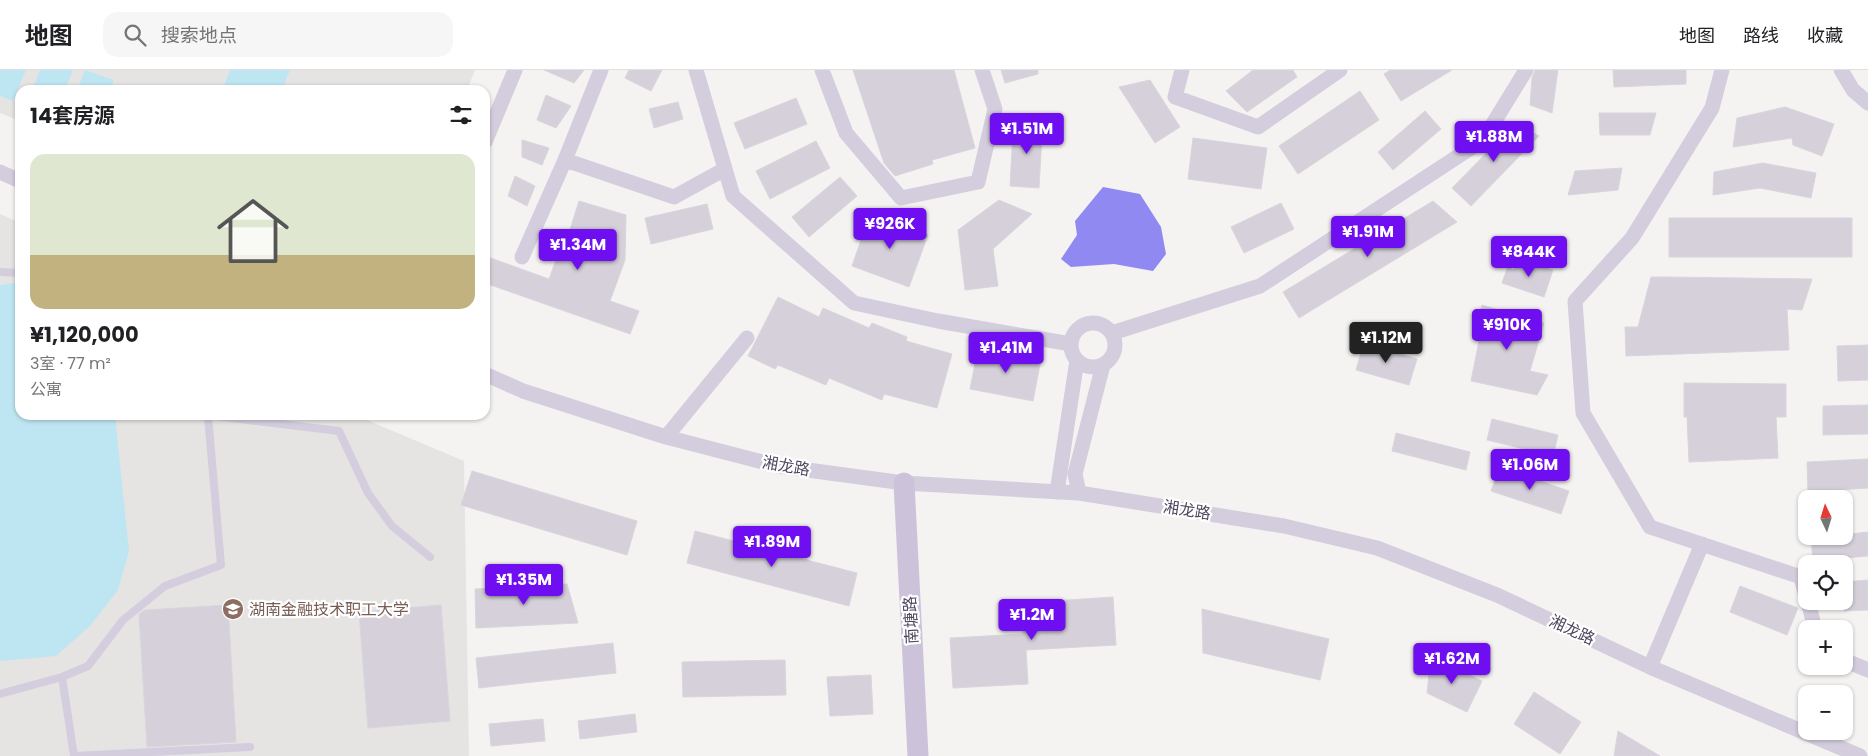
<!DOCTYPE html>
<html lang="zh">
<meta charset="utf-8">
<style>
:root{--surface:#fff;--page:#f6f6f6;--text:#202124;--muted:#757577;--line:#e0e0e0;--accent:#6e0ef1}
body{margin:0;font-family:Poppins,"Noto Sans SC",sans-serif;background:var(--page);color:var(--text);height:100vh;display:flex;flex-direction:column;font-size:19px;white-space:nowrap}
*{box-sizing:border-box;margin:0}
p{font-size:16px;color:var(--muted)}
.icon{flex:none;width:28px;height:28px;fill:none;stroke:currentColor;stroke-width:2;stroke-linecap:round;stroke-linejoin:round}
.map{position:relative;flex:1;overflow:hidden}
.details{position:absolute;left:15px;top:15px;width:475px;height:335px;display:flex;flex-direction:column;background:var(--surface);border-radius:15px;box-shadow:0 1px 4px #0004}
.details>*{flex:none}
.needle{width:32px;rotate:356deg}
.tools{position:absolute;left:1798px;top:420px;display:grid;gap:10px}
.tools a{display:grid;place-items:center;width:55px;height:55px;border-radius:10px;background:var(--surface);box-shadow:0 1px 4px #0004;font-size:25px}
.price{position:absolute;translate:-50% -42px;padding:0 11px;border-radius:5px;background:var(--accent);color:#fff;font-size:16px;line-height:32px;filter:drop-shadow(0 1px 2px #0008)}
.price::after{content:'';position:absolute;left:50%;top:30px;width:15px;height:11px;margin-left:-8px;background:inherit;clip-path:polygon(0 0,100% 0,50% 100%)}
.price.on{background:#222;color:#fff}
ul{padding:0;list-style:none}
li{display:grid;align-content:center;gap:10px;height:265px;padding:0 15px}
li span{display:grid;place-items:center;height:155px;border-radius:15px;color:#555}
li>.icon{margin-inline-start:auto}
span .icon{width:90px;height:90px;fill:#fffc;stroke-width:1}
li b{font-size:21px}
h2{display:flex;justify-content:space-between;align-items:center;height:60px;padding:0 15px;font-size:21px}
header{display:flex;align-items:center;gap:30px;box-sizing:border-box;height:70px;padding:0 25px;background:var(--surface);border-bottom:1px solid var(--line)}
header strong{font-size:24px}
nav{display:flex;gap:28px;margin-inline-start:auto;font-size:18px}
.search{width:350px;height:45px;background:var(--page);display:flex;align-items:center;gap:12px;box-sizing:border-box;padding:0 18px;border-radius:15px;color:var(--muted);font-size:19px}
.map>svg:first-child{display:block}
</style>
<header>
<strong>地图</strong>
<div class="search"><svg class="icon" aria-label="search" viewBox="0 0 24 24"><circle cx="10" cy="10" r="6"/><path d="M15 15l6 6"/></svg>搜索地点</div>
<nav><a>地图</a><a>路线</a><a>收藏</a></nav>
</header>
<div class="map">
<svg width="1868" height="686" viewBox="0 0 1868 686">
<rect width="100%" height="100%" fill="#f4f3f1"/>
<path fill="#e5e4e3" d="M0,0H475L467,20H20V51L0,43Z
M0,144L20,153V345H355L464,391L469,686H0Z"/>
<path fill="#bee6f2" d="M0,0H26L13,31L0,26Z
M40,0H73L65,20H32Z
M85,0L114,10L110,20H77Z
M230,0H290L282,20H222Z
M20,212V345H115L129,481L118,520L90,556L56,586L0,591V215Z"/>
<path fill="#9089f2" d="M1103,117L1140,124L1161,157L1166,184L1153,201L1114,194L1071,197L1061,189L1077,165L1075,151Z"/>
<path fill="#d5d0d9" stroke="#d9d5dd" d="M544,0H584L574,13Z
M629,0H662L651,21L625,8Z
M853,0H954L975,78L932,90L933,94L895,106L884,93Z
M1001,0H1038V4L1005,13Z
M1253,0H1293L1297,7L1247,42L1226,21Z
M1390,0H1452L1401,31L1384,4Z
M1535,0H1558L1552,43L1530,35L1532,8Z
M1613,0H1686V14L1614,17Z
M1150,10L1180,57L1155,73L1119,17Z
M1360,21L1379,50L1298,104L1279,76Z
M546,25L571,36L556,58L537,50Z
M796,28L807,54L745,79L734,53Z
M678,32L683,49L654,58L649,39Z
M1785,37L1834,54L1822,86L1793,75L1792,68L1733,77L1737,48Z
M1425,41L1441,59L1393,100L1378,82Z
M1599,43H1656L1650,65H1600Z
M1043,47L1039,118L1010,116L1013,60Z
M1516,53L1539,66L1471,136L1452,118Z
M1193,68L1267,78L1261,119L1188,109Z
M522,70L549,78L542,95L522,87Z
M816,71L830,98L770,129L756,101Z
M1763,93L1816,103L1811,128L1760,118L1713,125L1714,102Z
M1622,98L1618,120L1568,125L1575,101Z
M515,106L535,116L527,136L508,126Z
M840,107L857,126L809,167L792,147Z
M999,130L1032,144L993,179L998,216L965,220L958,160Z
M579,131L626,145L625,190L610,231L639,241L630,264L485,213V186L549,209L564,168L567,169Z
M1433,131L1457,152L1299,248L1283,222Z
M1281,133L1294,159L1244,183L1231,157Z
M707,134L713,159L651,174L645,148Z
M870,144L928,165L909,217L852,196Z
M1669,148H1852V187H1669Z
M1523,190L1553,200L1544,227L1502,213L1508,196L1513,200Z
M1651,207H1668L1812,209L1802,240L1787,239L1789,280L1626,286L1625,257H1638Z
M778,227L819,247L823,238L869,258L872,253L907,267L906,271L952,284L937,338L884,324L882,330L829,308L826,315L778,295L775,299L748,286Z
M1482,235L1544,253L1530,301L1548,305L1537,325L1471,311L1479,271L1472,269Z
M1364,273L1417,289L1409,315L1356,300Z
M1868,275V310L1838,311L1837,276Z
M978,278L1041,289L1033,331L970,319Z
M1684,313L1786,314V347H1776L1778,388L1689,392L1687,347H1684Z
M1868,335V364L1823,365V336Z
M1492,349L1558,365L1553,386L1487,370Z
M1396,363L1470,382L1466,400L1392,381Z
M1868,389V418L1808,422L1807,392Z
M1500,397L1569,421L1561,444L1491,421Z
M472,401L637,451L627,485L461,435Z
M695,461L857,503L849,536L687,493Z
M1868,462V486L1813,491L1811,468Z
M1868,510V540L1844,541V512Z
M567,514L578,553L476,558L475,519Z
M1740,516L1798,538L1787,565L1730,542Z
M1113,527L1116,575L1026,580L1028,614L953,618L950,568L1023,564L1021,533Z
M228,535L236,672L147,677L139,544L145,540Z
M441,535L450,651L368,658L359,542Z
M1202,539L1329,569L1320,610L1203,583Z
M613,573L616,603L479,618L476,588Z
M1431,587L1482,611L1467,642L1427,623Z
M785,590L786,625L683,627L682,592Z
M871,605L873,644L830,646L827,607Z
M1534,622L1581,652L1560,684L1514,654Z
M635,644L637,662L580,669L578,651Z
M543,649L545,671L491,676L489,654Z
M1618,661L1660,686H1614Z"/>
<g fill="none" stroke-linecap="round" stroke-linejoin="round">
<path stroke="#d3cdde" stroke-width="8" d="M0,202L20,203
M207,345L339,361L368,423L392,456L430,487
M62,607L74,686
M0,624L62,607L88,596L123,550L165,516L221,495L208,346
M74,686L250,677"/>
<path stroke="#d3cdde" stroke-width="15" d="M696,0L733,126L854,233L938,251L1071,274
M822,0L846,63L901,128L978,112L995,39L982,0
M1182,0L1175,27L1258,57L1340,0
M1722,0L1712,38L1632,168L1575,231L1583,343L1650,457L1801,507L1806,526
M1841,0L1853,20L1868,33
M485,72L515,0
M565,90L674,127L725,99
M0,102L20,111
M522,187L565,90L601,0
M1071 275a22 22 0 1 1 44 0a22 22 0 1 1-44 0Z
M1112,263L1260,216L1483,70L1526,0
M485,304L523,321L666,367L778,396L904,413L1079,423L1284,456L1377,478L1497,525L1650,597L1860,686
M666,367L747,268
M1057,422L1077,290
M1079,423L1075,404L1103,295
M1808,531L1815,559
M1844,590L1868,600
M1650,597L1702,474"/>
<path stroke="#ccc3db" stroke-width="21" d="M904,413L918,686"/>
</g>
<defs>
<g id="school-disc" transform="scale(1.125)"><circle r="9.5" fill="#8d6e63" stroke="#fff"/><path d="M0-5L7-2L0 1L-7-2ZM-4 1L0 2.5L4 1V4Q0 6-4 4Z" fill="#fff"/></g>
</defs>
<g fill-rule="evenodd">
<use href="#school-disc" x="233" y="539"/>
</g>
<g text-anchor="middle" dominant-baseline="central" stroke-width="4.5" stroke-linejoin="round" paint-order="stroke">
<g font-size="16" fill="#504860" stroke="#fff">
<text transform="translate(786 396) rotate(10)">湘龙路</text>
<text transform="translate(1187 440) rotate(9)">湘龙路</text>
<text transform="translate(911 550) rotate(-93)">南塘路</text>
<text transform="translate(1572 560) rotate(25)">湘龙路</text>
</g>
<g font-size="16" fill="#785e54" stroke="#fff" text-anchor="start">
<text x="249" y="539">湖南金融技术职工大学</text>
</g>
</g>
</svg>
<div class="tools">
<a><svg class="needle" viewBox="-14 -14 28 28"><path d="M0-13l5 13h-10z" fill="#e53935"/><path d="M0 13l5-13h-10z" fill="#757577"/></svg></a>
<a><svg class="icon" aria-label="locate" viewBox="0 0 24 24"><circle cx="12" cy="12" r="6"/><path d="M12 2v4M12 18v4M2 12h4M18 12h4"/></svg></a>
<a>+</a>
<a>−</a>
</div>
<b class="price" style="left:1027px;top:85px">¥1.51M</b>
<b class="price" style="left:1494px;top:93px">¥1.88M</b>
<b class="price" style="left:890px;top:180px">¥926K</b>
<b class="price" style="left:1368px;top:188px">¥1.91M</b>
<b class="price" style="left:578px;top:201px">¥1.34M</b>
<b class="price" style="left:1529px;top:208px">¥844K</b>
<b class="price" style="left:1507px;top:281px">¥910K</b>
<b class="price on" style="left:1386px;top:294px">¥1.12M</b>
<b class="price" style="left:1006px;top:304px">¥1.41M</b>
<b class="price" style="left:1530px;top:421px">¥1.06M</b>
<b class="price" style="left:772px;top:498px">¥1.89M</b>
<b class="price" style="left:524px;top:536px">¥1.35M</b>
<b class="price" style="left:1032px;top:571px">¥1.2M</b>
<b class="price" style="left:1452px;top:615px">¥1.62M</b>
<section class="details">
<h2>14套房源<svg class="icon" aria-label="filters" viewBox="0 0 24 24"><path d="M4 7h16M4 17h16"/><circle cx="9" cy="7" r="2"/><circle cx="15" cy="17" r="2"/></svg></h2>
<ul>
<li><span style="background:linear-gradient(#dfe7d0 65%,#c2b280 0)"><svg class="icon" aria-label="home" viewBox="0 0 24 24"><path d="M3 11l9-7 9 7M6 9v11h12V9"/></svg></span><div><b>¥1,120,000</b><p>3室 · 77 m²</p><p>公寓</p></div></li>
</ul>
</section>
</div>
